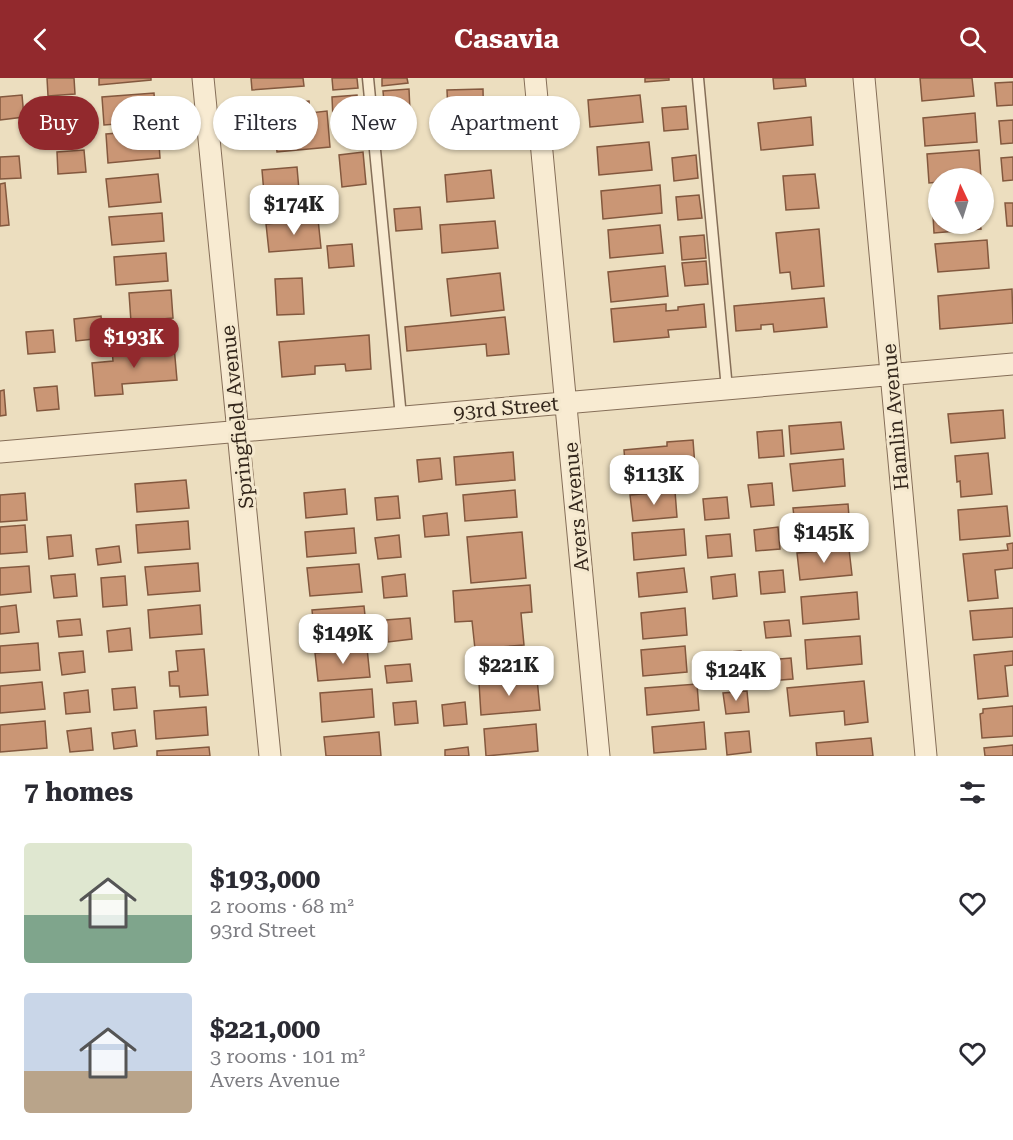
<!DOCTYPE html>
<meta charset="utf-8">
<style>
:root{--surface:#fff;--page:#f7f7f7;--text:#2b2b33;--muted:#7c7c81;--accent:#92292d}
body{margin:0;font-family:"Roboto Serif",serif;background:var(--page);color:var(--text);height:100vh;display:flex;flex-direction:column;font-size:22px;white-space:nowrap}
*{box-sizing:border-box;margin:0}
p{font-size:20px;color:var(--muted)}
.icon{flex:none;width:33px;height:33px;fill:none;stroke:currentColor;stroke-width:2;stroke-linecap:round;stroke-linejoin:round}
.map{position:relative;height:678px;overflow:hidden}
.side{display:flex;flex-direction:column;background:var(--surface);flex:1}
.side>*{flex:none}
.guide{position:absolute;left:18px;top:18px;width:600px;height:54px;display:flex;gap:12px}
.needle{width:39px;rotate:356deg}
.tools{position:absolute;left:928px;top:90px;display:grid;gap:12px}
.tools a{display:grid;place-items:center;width:66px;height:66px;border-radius:50%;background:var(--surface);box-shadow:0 2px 4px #0004;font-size:30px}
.price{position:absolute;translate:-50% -51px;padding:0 14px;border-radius:12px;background:#fff;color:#222;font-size:20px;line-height:39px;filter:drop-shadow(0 2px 3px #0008)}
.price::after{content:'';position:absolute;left:50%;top:36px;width:18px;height:14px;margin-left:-9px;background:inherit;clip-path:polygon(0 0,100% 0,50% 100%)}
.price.on{background:var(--accent);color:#fff}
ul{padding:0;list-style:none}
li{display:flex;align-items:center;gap:18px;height:150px;padding:0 24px}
li span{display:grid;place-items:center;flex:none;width:168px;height:120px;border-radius:6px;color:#555}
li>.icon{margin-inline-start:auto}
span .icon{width:72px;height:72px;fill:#fffc;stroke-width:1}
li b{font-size:26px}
h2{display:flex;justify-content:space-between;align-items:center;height:72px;padding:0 24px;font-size:26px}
.chip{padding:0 21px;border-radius:27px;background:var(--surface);box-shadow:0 2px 4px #0004;font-size:21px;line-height:54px}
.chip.on{background:var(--accent);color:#fff}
header{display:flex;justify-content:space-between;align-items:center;height:78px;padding:0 24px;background:var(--accent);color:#fff;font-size:27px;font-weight:700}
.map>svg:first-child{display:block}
</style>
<header><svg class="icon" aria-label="back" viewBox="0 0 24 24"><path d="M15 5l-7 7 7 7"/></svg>Casavia<svg class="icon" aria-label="search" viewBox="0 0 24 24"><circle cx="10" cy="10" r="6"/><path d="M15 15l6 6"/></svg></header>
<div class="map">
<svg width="1013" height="678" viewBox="0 0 1013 678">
<rect width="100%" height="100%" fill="#ecdebf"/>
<path fill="#ca9675" stroke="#83583e" stroke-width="1.5" d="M47,0H74L75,16L48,18Z
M99,0H151V2L99,7Z
M251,0H303L304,8L252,12Z
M332,0H357L358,10L333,12Z
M382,0H407L408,5L382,8Z
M645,0H669V2L645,4Z
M773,0H805L806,8L774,11Z
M920,0H972L974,18L922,23Z
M1013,4V27L997,28L995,5Z
M409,11L410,33L385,36L383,13Z
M483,11L484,59L449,60L447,12Z
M154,15L156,43L104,47L102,19Z
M22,17L24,39L0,42V19Z
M357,17L359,39L333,41L332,19Z
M640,17L643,44L590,49L588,22Z
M309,23L310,35L327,33L330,69L277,74L274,43L258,44L257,28Z
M686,28L688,51L664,53L662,30Z
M81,35L83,57L56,59L54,37Z
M975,35L977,64L925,68L923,40Z
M811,39L813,67L761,72L758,45Z
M1013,42V65L1001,66L999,43Z
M158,52L160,80L108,85L106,56Z
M649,64L652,92L599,97L597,69Z
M84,72L86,94L58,96L57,74Z
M979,72L981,100H939V104L929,105L927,76Z
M363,74L366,106L342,109L339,77Z
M696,77L698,100L674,103L672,80Z
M19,78L21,100L0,101V79Z
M1013,79V102L1003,103L1001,80Z
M297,89L301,136L266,139L262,92Z
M491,92L494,120L447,124L445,97Z
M158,96L161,124L109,129L106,101Z
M815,96L819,130L786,132L783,98Z
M5,105L9,147L0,148V106Z
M660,107L662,135L603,141L601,113Z
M699,117L702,140L678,142L676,119Z
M1005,125H1013V148H1007Z
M420,129L422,151L396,153L394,131Z
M162,135L164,163L112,167L109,139Z
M933,137H939V146H980L981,151L934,155Z
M318,141L321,170L269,174L266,146Z
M495,143L498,170L442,175L440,147Z
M660,147L663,175L610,180L608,152Z
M819,151L824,208L792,211L790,194L780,195L776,155Z
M704,157L706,180L682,182L680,159Z
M987,162L989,190L938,194L935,166Z
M352,166L354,188L329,190L327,168Z
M166,175L168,203L116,207L114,179Z
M706,183L708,206L685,208L682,185Z
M665,188L668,218L611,224L608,194Z
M500,195L504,232L451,238L447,201Z
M302,200L304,236L277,237L275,201Z
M1012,211L1013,245L940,251L938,218Z
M171,212L173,240L131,244L129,215Z
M824,220L827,249L774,254L773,246L761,247V251L736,253L734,228Z
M666,226V233L678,232V229L704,226L706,249L668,252L669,259L614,264L611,231Z
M101,238L103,260L76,263L74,241Z
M505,239L509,276L487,278L486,266L407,273L405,249Z
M53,252L55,274L28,276L26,254Z
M369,257L371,291L346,293L345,286L315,288V296L282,299L279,264Z
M174,268L177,302L122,306L123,316L95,318L92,285L113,283L112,272Z
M57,308L59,331L37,333L34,310Z
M4,312L6,337L0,338V313Z
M1003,332L1005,360L951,365L948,336Z
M841,344L844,371L791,376L789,348Z
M782,352L784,378L759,380L757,354Z
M693,362L696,402L627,408L624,372L667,368V364Z
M513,374L515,402L456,407L454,379Z
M988,375L992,416L961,419L960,403L957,404L955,378Z
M440,380L442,401L419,404L417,382Z
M843,381L845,408L793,413L790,386Z
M186,402L189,430L137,434L135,406Z
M772,405L774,427L751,429L748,407Z
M345,411L347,436L306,440L304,415Z
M515,412L517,439L465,443L463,417Z
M675,413L677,439L633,443L630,417Z
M25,415L27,442L0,444V417Z
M398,418L400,440L377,442L375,420Z
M727,419L729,440L705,442L703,421Z
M848,426L850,452L796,457L793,430Z
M1007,428L1010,458L960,462L958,432Z
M447,435L449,457L425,459L423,438Z
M188,443L190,471L138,475L136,447Z
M25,447L27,474L0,476V449Z
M778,449L780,471L756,473L754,452Z
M354,450L356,475L307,479L305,454Z
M684,451L686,477L634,482L632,455Z
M522,454L526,500L471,505L467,459Z
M730,456L732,478L708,480L706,458Z
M71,457L73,478L49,481L47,459Z
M399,457L401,479L378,481L375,460Z
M1013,465V490L995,492L998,520L968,523L963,476L1008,472L1007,466Z
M119,468L121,484L98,487L96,471Z
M849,471L852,497L800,502L797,475Z
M198,485L200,513L148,517L145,489Z
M359,486L362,514L310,518L307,490Z
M29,488L31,514L0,517V490Z
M684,490L687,514L639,519L637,495Z
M783,492L785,514L761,516L759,494Z
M75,496L77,518L54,520L51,498Z
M405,496L407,518L384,520L382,499Z
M735,496L737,518L713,521L711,499Z
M125,498L127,527L103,529L101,500Z
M530,507L532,534L521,535L524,567L475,571L472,543L455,544L453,513Z
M857,514L859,541L803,546L801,519Z
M16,527L19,554L0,556V529Z
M200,527L202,556L150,560L148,532Z
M364,528L367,556L315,560L312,532Z
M685,530L687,557L643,561L641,535Z
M1013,530V559L973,562L970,533Z
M410,540L412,561L388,564L386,542Z
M80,541L82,557L59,559L57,543Z
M789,542L791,558L766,560L764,544Z
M130,550L132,572L109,574L107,553Z
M860,558L862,586L807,591L805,562Z
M38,565L40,592L0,595V568Z
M685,568L687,594L643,598L641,572Z
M367,570L370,599L318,603L315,575Z
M533,570L535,596L484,601L481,574Z
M204,571L208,617L180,619L179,608H170L169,594L178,593L176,573Z
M83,573L85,594L62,597L59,575Z
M741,573L743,594L719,597L717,575Z
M1013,573V587L1005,588L1008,618L978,621L974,577Z
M791,580L793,601L769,603L767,582Z
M410,586L412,603L387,605L385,588Z
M537,600L540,632L481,637L479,605Z
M864,603L868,644L845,647L844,633L790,638L787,610Z
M42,604L45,631L0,635V608Z
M697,606L699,632L647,637L645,610Z
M135,609L137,630L114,632L112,611Z
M372,611L374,639L322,644L320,615Z
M88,612L90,634L66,636L64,615Z
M747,613L749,634L726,636L723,615Z
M416,623L418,645L395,647L393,625Z
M465,624L467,646L444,648L442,627Z
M1013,628V658L982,660L980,636L983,635V631Z
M206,629L208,657L156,661L154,633Z
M45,643L47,670L0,674V647Z
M704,644L706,671L654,675L652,649Z
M536,646L538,673L486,678L484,651Z
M91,650L93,672L70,674L67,653Z
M135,652L137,668L114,671L112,655Z
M749,653L751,674L727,677L725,655Z
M379,654L381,678H326L324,659Z
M871,660L873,678H817L816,665Z
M1013,667V678H985L984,670Z
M209,669L210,678H157V673Z
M468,669L469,678H445V672Z"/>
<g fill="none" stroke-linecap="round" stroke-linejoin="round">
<g stroke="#856e58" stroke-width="13">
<path id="lane" d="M368,0L401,339
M698,0L727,311"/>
</g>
<g stroke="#856e58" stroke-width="23">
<path id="street" d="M203,0L270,678
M535,0L599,678
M864,0L926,678
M0,374L1013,286"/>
</g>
<use href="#lane" stroke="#f8ebd2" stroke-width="10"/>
<use href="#street" stroke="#f8ebd2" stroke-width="21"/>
</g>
<g text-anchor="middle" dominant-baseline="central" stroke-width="6" stroke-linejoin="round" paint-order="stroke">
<g font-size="20" fill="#34271c" stroke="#f4e8ce">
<text transform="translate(506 330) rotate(-5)">93rd Street</text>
<text transform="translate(237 339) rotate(-96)">Springfield Avenue</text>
<text transform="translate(895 339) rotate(-95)">Hamlin Avenue</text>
<text transform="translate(576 429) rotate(-95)">Avers Avenue</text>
</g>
</g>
</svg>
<div class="tools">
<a><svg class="needle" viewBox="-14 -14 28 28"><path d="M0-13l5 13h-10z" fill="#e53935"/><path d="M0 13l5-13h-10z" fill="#7c7c81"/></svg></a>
</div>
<b class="price" style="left:294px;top:158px">$174K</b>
<b class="price on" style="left:134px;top:291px">$193K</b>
<b class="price" style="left:654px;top:428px">$113K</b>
<b class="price" style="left:824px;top:486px">$145K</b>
<b class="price" style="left:343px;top:587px">$149K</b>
<b class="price" style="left:509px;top:619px">$221K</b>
<b class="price" style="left:736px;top:624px">$124K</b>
<div class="guide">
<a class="chip on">Buy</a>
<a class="chip">Rent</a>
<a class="chip">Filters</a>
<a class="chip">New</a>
<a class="chip">Apartment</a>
</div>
</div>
<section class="side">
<h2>7 homes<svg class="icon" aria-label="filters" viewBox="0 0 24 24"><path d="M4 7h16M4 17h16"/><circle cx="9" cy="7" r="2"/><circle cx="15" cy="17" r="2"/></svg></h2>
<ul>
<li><span style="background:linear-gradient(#dfe7d0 60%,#7fa58c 0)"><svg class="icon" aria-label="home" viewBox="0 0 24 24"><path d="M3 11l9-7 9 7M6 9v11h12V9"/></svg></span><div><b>$193,000</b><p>2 rooms · 68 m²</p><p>93rd Street</p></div><svg class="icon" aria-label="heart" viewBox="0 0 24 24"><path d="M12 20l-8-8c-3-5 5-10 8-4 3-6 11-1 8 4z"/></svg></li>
<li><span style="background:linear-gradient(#c9d6e8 65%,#b9a48a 0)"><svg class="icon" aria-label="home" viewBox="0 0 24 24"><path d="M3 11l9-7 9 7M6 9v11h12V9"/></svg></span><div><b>$221,000</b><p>3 rooms · 101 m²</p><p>Avers Avenue</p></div><svg class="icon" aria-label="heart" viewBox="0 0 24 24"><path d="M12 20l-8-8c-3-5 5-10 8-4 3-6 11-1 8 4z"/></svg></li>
</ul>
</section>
